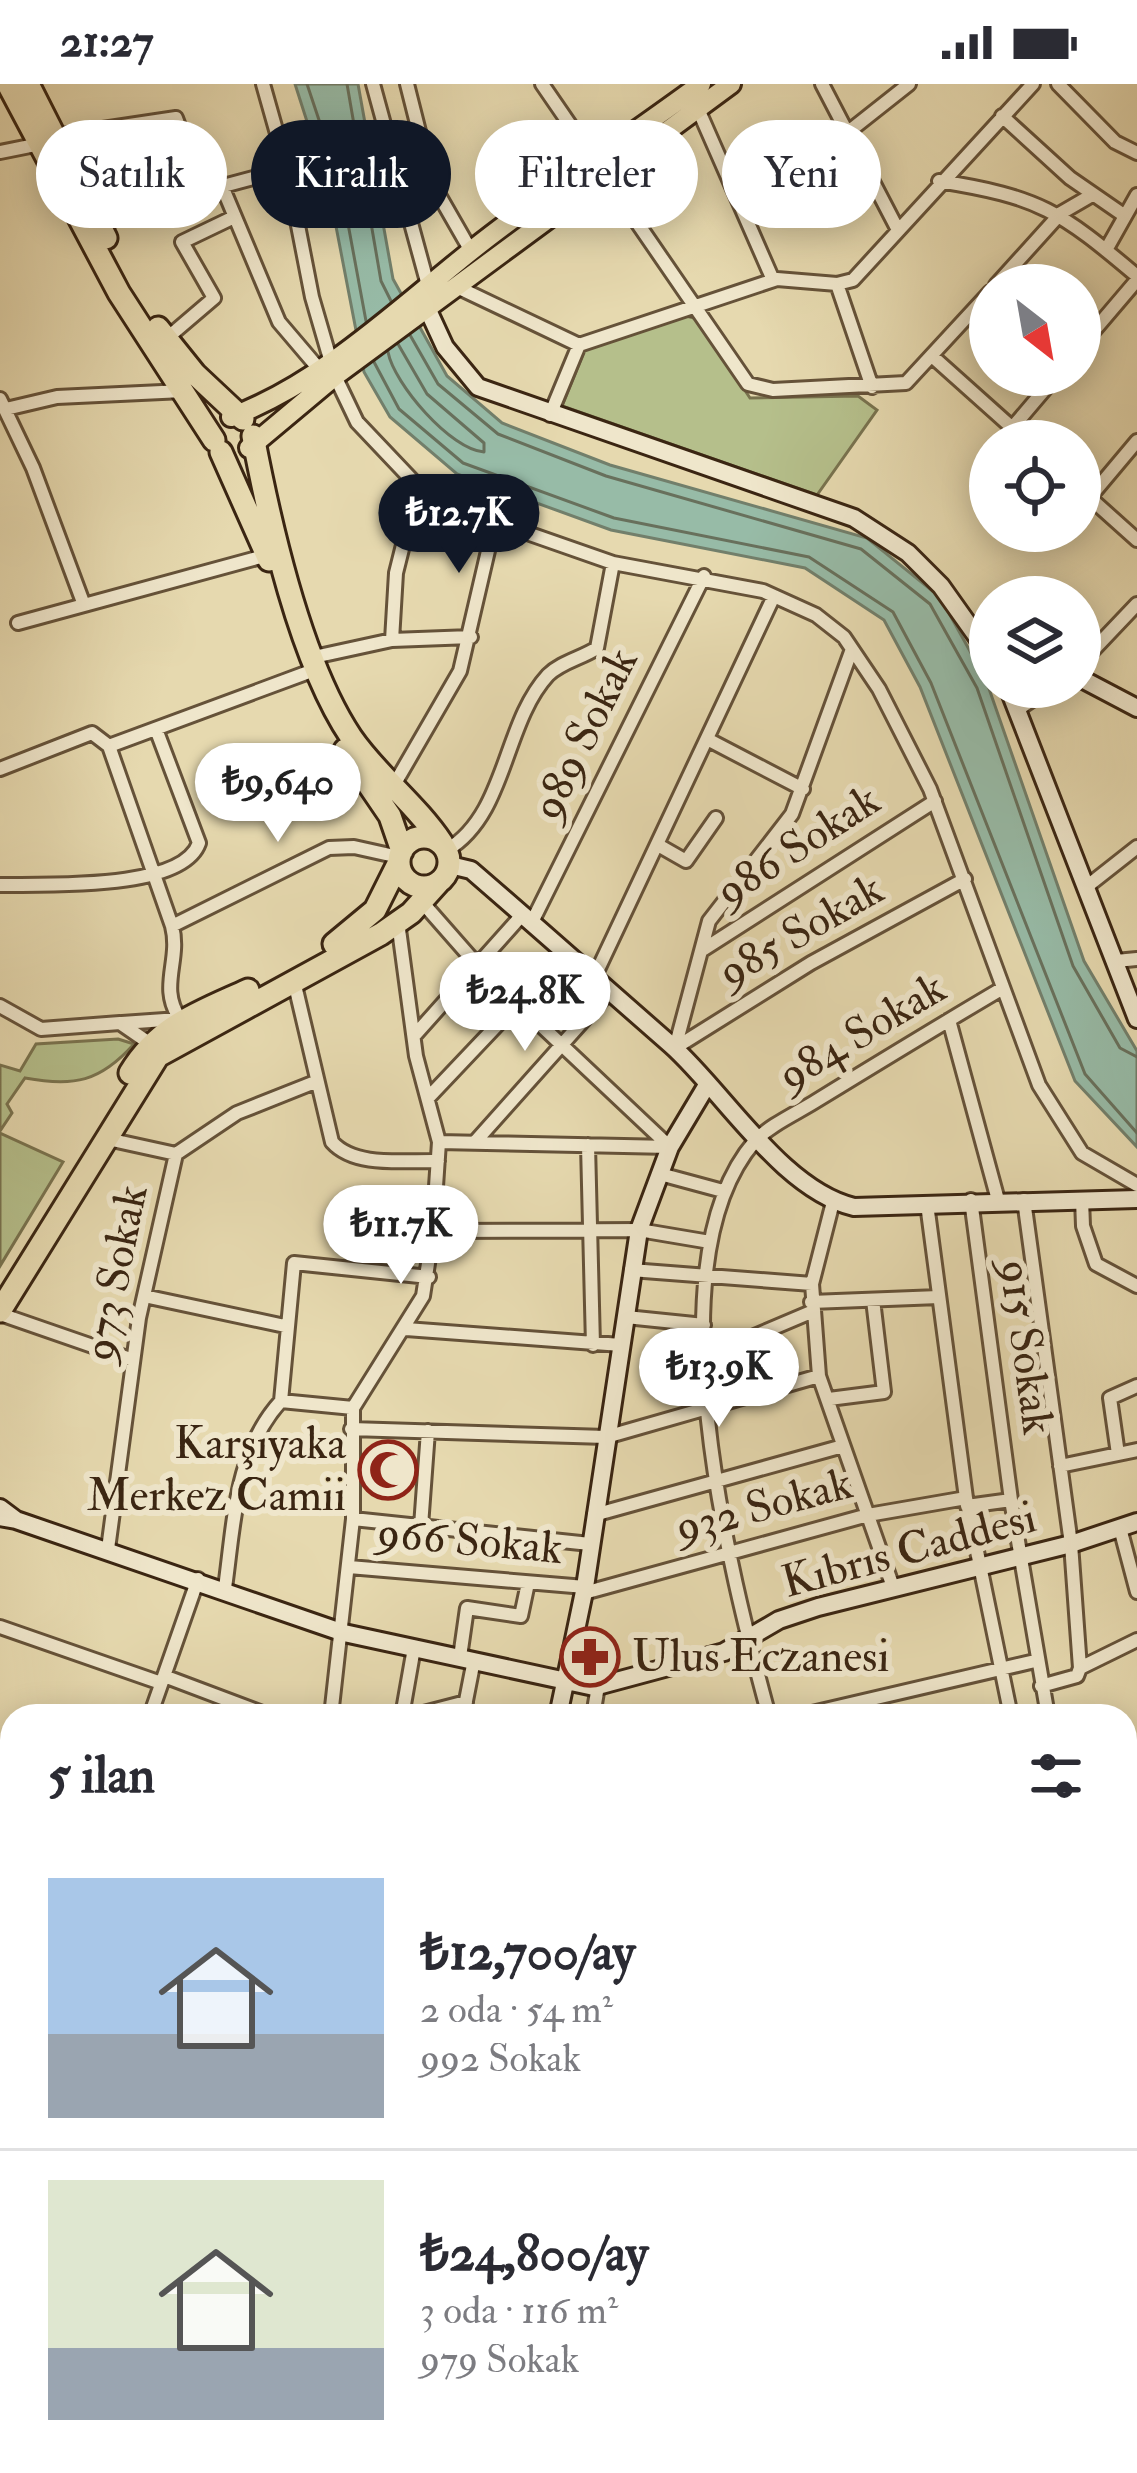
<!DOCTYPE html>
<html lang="tr">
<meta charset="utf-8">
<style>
:root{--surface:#fff;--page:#f2f2f3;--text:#2b2b33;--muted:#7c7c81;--line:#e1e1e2;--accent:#111827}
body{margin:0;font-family:"IM FELL Double Pica",serif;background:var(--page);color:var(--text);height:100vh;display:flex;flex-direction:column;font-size:45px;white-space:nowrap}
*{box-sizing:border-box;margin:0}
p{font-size:39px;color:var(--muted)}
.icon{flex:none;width:66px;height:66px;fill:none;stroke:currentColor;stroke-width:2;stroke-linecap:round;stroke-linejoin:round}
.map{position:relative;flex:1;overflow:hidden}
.sheet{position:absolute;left:0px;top:1620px;width:1137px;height:771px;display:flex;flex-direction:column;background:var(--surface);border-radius:36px 36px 0 0;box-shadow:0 6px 30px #0003}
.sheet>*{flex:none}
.hud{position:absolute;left:36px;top:36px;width:1065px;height:108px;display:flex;gap:24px}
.needle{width:78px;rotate:149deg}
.controls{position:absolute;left:969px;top:180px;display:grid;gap:24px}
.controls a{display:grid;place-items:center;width:132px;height:132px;border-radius:50%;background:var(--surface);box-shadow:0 6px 30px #0003;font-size:60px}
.price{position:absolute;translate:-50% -102px;padding:0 27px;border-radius:42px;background:#fff;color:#222;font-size:39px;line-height:78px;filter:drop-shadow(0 3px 6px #0008)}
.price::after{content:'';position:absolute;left:50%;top:72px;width:36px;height:27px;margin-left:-18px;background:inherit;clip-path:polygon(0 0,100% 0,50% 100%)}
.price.active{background:var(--accent);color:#fff}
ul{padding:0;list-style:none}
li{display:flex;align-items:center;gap:36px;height:300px;padding:0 48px}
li+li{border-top:3px solid var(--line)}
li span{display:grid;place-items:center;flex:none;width:336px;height:240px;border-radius:0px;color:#555}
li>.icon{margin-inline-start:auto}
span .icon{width:144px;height:144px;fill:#fffc;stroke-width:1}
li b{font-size:51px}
h2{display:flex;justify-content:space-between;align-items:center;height:144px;padding:0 48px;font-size:51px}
.chip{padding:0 42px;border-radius:54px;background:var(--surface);box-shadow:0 6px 30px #0003;font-size:42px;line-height:108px}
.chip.active{background:var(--accent);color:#fff}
.status{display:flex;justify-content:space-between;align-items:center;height:84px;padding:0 60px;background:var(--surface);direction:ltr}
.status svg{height:33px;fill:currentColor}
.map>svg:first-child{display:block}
</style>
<div class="status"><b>21:27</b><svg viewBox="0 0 49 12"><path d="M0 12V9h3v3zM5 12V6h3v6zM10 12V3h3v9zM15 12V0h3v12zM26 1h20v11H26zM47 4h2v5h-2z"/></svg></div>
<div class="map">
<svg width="1137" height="2389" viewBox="0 0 1137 2389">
<rect width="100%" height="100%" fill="#e6d9af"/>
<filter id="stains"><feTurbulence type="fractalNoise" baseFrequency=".00167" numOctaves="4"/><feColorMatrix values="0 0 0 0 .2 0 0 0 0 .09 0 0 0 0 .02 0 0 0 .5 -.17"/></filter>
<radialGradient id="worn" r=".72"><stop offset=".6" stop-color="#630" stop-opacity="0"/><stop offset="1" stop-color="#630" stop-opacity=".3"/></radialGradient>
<path fill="#b5bf8b" stroke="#78724e" stroke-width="3" d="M682,231L698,235L750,314L858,312L877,326L817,411L562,322L586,263Z
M118,955L134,960C100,998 74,1003 25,994L7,1020L12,1029L0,1047V981L20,987L36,960Z
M0,1049L63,1078L0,1182Z"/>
<path fill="#97bba7" stroke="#727f6b" stroke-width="3" d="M295,0H358L393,195L447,292L502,339L610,381L867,454L940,513L986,596L1084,877L1137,967V1063L1075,997L920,603L884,536L805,484L611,446L457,390L390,333L364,288L329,106Z"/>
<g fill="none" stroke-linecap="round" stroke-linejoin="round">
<path stroke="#68705c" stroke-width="3" d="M307,0L341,102L366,237
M347,0L381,197L391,217
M410,251L438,300L498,350L606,392L861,465L930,520L977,604L1073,882L1120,964L1137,973
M388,268C394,300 451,366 484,368V359L427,310L398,260
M374,278L399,325L463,379L614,434L809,473L893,528L931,599L1085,990L1137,1049"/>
<g stroke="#655239" stroke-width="18">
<path id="street" d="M263,0L287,85L312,213L335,292L357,338L430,415L613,479L763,507L816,531L844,553L879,605L930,705L1039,1001L1082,1069L1137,1101
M373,0L429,205
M407,0L432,99L471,167
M542,0L748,300L773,306L906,299L990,208
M822,0L898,146
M1058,0L1115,58L1137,69
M698,25L773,196
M1002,32L1070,94L1125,132
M847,49L909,0
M56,52L176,34L203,107
M0,68L40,60
M939,97C1040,113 1060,127 1137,192
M222,102L279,238L319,285
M100,142L137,125L287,85
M1106,166L1137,111
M837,200L853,196L1033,0
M837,200L872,303
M996,201L1061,129L1092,111
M455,202L579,261L777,195L837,200
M166,255L214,214L182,158L232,134
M1080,263L1137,196
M932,272L1027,357
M0,315L33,384L84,521
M6,325L57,313L183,307
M550,331L579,261
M1012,344L1057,291
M1080,405L1137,456
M1090,413L1137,357
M18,539L268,471
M392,556L396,489L417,405
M314,573L392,556L471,553
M1080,580L1137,520
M1020,624L1051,603
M709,656L803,705
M109,662L172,842C181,877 158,903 180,935
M109,662L306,589
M0,685L92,649L109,662
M394,701L460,587L494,441
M658,761L686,777L716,734
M447,766C507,730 503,640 548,591C561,578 582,574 597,564L613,479
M0,801C45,800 182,807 199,759L156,645
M1085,804L1137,763
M422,818L479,883L670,1063
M531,840L704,492
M172,842L329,764L354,763L399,773
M701,867L935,717
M1116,877L1137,875
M593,896L774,512
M294,897L332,1058C355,1084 405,1076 438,1077
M0,922L41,945L120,939L149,959
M949,936L998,1116
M122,939L179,935
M414,952L522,831
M675,964L709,837L792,730L852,565
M675,964L811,879L965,795
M428,1014L518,919
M103,1054L176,1070L237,1029L315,998
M439,1058L670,1063
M475,1058L608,909
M588,1061L593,1261
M660,1090L723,1107
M1082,1115L1083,1142L1096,1180L1137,1202
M971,1116L1011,1416L1048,1632
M1024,1116L1071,1460L1080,1584
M833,1118L812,1200L819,1292L893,1503
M927,1120L966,1414L1011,1632
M433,1147L639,1146L710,1158
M631,1186L812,1200
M144,1212L285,1242
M811,1218L939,1213
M0,1230L133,1276
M626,1233L704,1241
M406,1245L621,1261
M705,1273L811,1228
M829,1315L884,1308L873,1216
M281,1317L294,1179L429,1193
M351,1345L606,1353L819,1292
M1118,1370L1110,1314L1137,1302
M1060,1382L1137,1366
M967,1422L1011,1416
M594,1431L843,1362
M353,1435L590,1460
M421,1442L428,1347
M1120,1444L1137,1508
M108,1465L139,1234L176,1070
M349,1483L585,1503
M225,1504C234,1440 235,1367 281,1317L353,1324
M584,1509L868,1431L966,1414
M0,1543L161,1599
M460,1573L467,1524L521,1532L528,1499
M164,1592L270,1632
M1041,1602L1077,1592L1080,1584L1137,1556
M150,1632L198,1495
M331,1632L353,1435V1324L423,1212L433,1147L439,1058L416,972L398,838
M402,1632L414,1564
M412,1632L466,1618
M463,1632L474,1576
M593,1632L598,1602
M769,1632C730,1489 650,1178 755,1057C770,1041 797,1029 816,1017C878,979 940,941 1003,904
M799,1632L1035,1577
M1125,1673L1137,1668
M1125,1774L1137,1798
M0,1788L12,1750
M0,1798L12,1803
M0,1954L12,1955
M1125,2052L1137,2045
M1125,2118L1137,2139
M0,2119L12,2138
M0,2147L12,2149
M0,2233L12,2226
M62,2379L66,2389
M192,2379L194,2389
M236,2379L239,2389
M307,2379L309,2389
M477,2379L480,2389
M837,2379L842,2389
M990,2379L993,2389
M1087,2379L1092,2389
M368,2389L369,2379
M1128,2389L1137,2384"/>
</g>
<g stroke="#3a2512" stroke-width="22">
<path id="secondary" d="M427,224L445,263L478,303L854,434L908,469L941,502L990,571
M1080,594L1137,624
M1008,603L1137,935
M450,781L471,786C538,844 604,902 671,961C724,1008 782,1106 854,1123L1137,1115
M0,1424L16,1436L0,1433
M16,1436L344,1549L594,1603L724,1568L779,1536L818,1523L1071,1460L1137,1438
M558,1632L585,1503L639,1146L670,1063L707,1001
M1125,2256L1137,2250
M1125,2275L1137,2269
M628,2379L633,2389
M867,2389L884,2379
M908,2389L926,2379"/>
</g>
<g stroke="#3a2512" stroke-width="24">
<path id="primary" d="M231,333C321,299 396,227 471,167C545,108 625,56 701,0
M249,364L335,292L731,0"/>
</g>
<g stroke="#3a2512" stroke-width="27">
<path id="highway" d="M8,0L119,209L214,356
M28,0L106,154
M158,244L195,290L243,335
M253,352C270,441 300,577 351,653C377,691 416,720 442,759
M221,368L269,476
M345,666L390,732L402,767
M399 778a25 25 0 1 1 50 0a25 25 0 1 1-50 0Z
M334,860L375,826L399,778
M130,989C159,941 200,928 248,906
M0,1227L158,972L381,850L411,829L438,799
M1125,1804L1137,1798
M1125,1823L1137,1817
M0,2378L12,2372
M26,2389L45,2379"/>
</g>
<use href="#street" stroke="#efe6cb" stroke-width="12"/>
<use href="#secondary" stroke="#efe6cb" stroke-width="16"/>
<use href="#primary" stroke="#e6d9af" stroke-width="18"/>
<use href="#highway" stroke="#e6d9af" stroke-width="21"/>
</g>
<defs>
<g id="mosque-ring" transform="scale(3)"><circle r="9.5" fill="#efe6cb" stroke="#8f2418" stroke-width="1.5"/><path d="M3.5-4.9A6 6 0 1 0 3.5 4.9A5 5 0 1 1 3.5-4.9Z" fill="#8f2418"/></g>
<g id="pharmacy-ring" transform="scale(3)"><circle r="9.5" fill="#efe6cb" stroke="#8f2418" stroke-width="1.5"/><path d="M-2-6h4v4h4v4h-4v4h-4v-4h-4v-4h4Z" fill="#8f2418"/></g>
</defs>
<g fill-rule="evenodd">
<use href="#mosque-ring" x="388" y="1386"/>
<use href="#pharmacy-ring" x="590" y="1573"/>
</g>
<g text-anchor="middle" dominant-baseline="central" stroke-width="12" stroke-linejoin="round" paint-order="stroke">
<g font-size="45" fill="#3a2512" stroke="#efe6cb">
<text transform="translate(585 650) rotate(-64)">989 Sokak</text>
<text transform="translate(798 762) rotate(-33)">986 Sokak</text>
<text transform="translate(801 847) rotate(-30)">985 Sokak</text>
<text transform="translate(862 948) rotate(-31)">984 Sokak</text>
<text transform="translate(116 1189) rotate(-79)">973 Sokak</text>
<text transform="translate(1026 1263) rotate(82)">915 Sokak</text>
<text transform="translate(764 1422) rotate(-15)">932 Sokak</text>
<text transform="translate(470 1457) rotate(5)">966 Sokak</text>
<text transform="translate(909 1466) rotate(-15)">Kıbrıs Caddesi</text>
</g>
<g font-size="45" fill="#3a2512" stroke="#efe6cb" text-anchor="end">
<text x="346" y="1360">Karşıyaka<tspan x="346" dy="52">Merkez Camii</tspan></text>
<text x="632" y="1573" text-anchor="start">Ulus Eczanesi</text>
</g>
</g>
<rect width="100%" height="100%" filter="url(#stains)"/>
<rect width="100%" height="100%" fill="url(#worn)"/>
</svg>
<div class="controls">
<a><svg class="needle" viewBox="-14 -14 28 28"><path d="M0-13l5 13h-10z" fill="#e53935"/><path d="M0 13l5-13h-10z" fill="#7c7c81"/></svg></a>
<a><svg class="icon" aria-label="locate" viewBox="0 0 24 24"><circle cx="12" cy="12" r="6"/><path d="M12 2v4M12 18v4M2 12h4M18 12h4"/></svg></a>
<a><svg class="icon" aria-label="layers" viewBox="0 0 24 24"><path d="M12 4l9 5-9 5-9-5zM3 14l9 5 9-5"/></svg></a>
</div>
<b class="price active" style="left:459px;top:492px">₺12.7K</b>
<b class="price" style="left:278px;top:761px">₺9,640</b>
<b class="price" style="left:525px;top:970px">₺24.8K</b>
<b class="price" style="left:401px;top:1203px">₺11.7K</b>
<b class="price" style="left:719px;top:1346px">₺13.9K</b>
<div class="hud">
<a class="chip">Satılık</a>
<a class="chip active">Kiralık</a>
<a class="chip">Filtreler</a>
<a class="chip">Yeni</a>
</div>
<section class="sheet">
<h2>5 ilan<svg class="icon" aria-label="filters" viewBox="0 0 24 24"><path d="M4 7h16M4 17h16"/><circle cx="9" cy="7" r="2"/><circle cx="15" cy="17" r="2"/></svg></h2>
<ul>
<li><span style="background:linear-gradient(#a9c7e8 65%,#9aa5b1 0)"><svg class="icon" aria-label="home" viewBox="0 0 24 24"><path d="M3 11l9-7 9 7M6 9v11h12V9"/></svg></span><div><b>₺12,700/ay</b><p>2 oda · 54 m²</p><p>992 Sokak</p></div></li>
<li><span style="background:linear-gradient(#dfe7d0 70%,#9aa5b1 0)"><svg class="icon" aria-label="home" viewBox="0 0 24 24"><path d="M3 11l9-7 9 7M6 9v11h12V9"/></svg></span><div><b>₺24,800/ay</b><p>3 oda · 116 m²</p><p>979 Sokak</p></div></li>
</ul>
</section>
</div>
